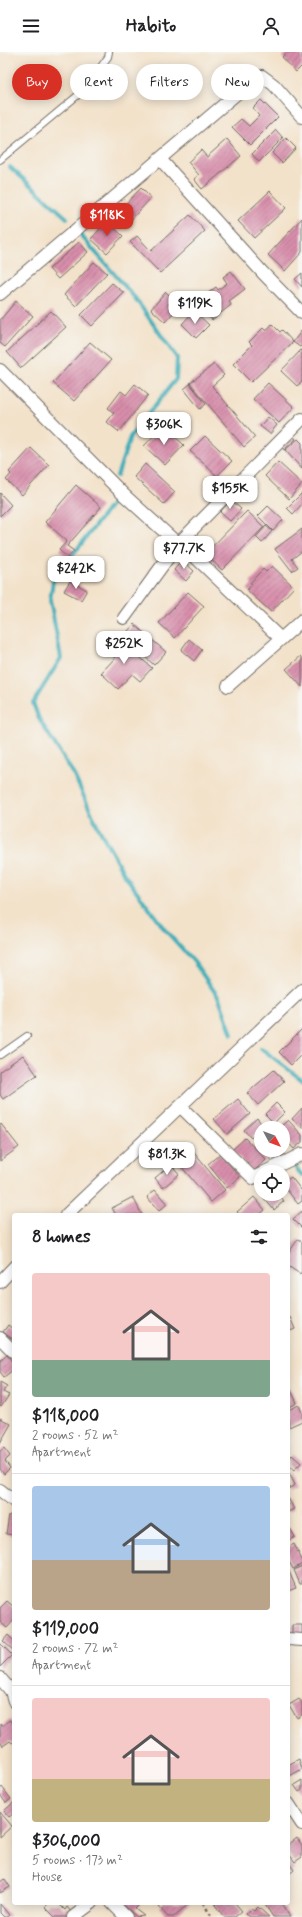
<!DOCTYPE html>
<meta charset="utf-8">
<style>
:root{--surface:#fff;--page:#f6f6f6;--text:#202124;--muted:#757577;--line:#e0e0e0;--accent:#d93025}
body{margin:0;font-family:Mynerve,sans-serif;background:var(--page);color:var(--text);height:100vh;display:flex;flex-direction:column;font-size:15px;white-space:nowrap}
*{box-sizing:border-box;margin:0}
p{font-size:13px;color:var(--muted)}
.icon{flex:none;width:22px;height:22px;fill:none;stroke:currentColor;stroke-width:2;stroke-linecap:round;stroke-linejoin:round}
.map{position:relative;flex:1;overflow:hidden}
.panel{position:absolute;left:12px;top:1161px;width:278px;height:692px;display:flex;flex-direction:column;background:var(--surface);border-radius:4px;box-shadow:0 2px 10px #0003}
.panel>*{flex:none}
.guide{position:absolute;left:12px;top:12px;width:278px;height:36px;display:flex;gap:8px}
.needle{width:26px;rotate:131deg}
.buttons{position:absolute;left:254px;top:1069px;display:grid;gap:8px}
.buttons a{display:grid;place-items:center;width:36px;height:36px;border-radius:50%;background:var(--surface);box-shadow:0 2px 10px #0003;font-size:20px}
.price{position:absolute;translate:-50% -34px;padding:0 9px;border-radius:8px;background:#fff;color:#222;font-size:13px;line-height:26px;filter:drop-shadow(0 1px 2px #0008)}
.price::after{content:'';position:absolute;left:50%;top:24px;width:12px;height:9px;margin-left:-6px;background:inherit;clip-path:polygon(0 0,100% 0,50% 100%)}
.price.selected{background:var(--accent);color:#fff}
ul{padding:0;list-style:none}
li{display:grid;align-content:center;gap:8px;height:212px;padding:0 20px}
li+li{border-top:1px solid var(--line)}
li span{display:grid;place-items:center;height:124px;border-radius:4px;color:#555}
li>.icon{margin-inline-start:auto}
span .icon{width:72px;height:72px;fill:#fffc;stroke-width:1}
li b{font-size:17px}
h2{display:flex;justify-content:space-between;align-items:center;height:48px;padding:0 20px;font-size:17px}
.tag{padding:0 14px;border-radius:18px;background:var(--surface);box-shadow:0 2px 10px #0003;font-size:14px;line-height:36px}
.tag.selected{background:var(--accent);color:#fff}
header{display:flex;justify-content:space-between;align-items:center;height:52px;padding:0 20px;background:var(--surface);font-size:18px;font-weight:800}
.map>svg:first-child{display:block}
</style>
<header><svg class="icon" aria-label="menu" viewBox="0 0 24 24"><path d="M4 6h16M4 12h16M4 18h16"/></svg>Habito<svg class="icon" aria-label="person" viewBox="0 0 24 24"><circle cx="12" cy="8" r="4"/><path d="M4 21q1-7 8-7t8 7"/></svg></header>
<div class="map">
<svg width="302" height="1865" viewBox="0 0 302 1865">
<defs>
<pattern id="building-hatch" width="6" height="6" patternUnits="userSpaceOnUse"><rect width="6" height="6" fill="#d88eab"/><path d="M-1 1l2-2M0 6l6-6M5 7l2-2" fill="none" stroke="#af748b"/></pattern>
</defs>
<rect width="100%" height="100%" fill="#f6f6f2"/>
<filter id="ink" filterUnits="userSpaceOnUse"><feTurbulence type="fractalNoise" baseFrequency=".025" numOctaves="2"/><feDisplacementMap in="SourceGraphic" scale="8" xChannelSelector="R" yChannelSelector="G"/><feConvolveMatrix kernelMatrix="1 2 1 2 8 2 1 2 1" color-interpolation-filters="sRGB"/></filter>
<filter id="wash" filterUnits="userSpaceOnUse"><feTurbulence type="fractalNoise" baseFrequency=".012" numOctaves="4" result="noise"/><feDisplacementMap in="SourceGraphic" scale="16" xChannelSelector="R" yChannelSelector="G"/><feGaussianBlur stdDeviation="0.9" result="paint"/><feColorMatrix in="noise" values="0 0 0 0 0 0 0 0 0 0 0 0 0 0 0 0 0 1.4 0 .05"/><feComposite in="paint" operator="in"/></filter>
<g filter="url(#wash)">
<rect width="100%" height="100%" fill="#f3e2ca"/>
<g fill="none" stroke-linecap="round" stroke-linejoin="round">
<path stroke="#3eaeb9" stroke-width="4" d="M10,115L67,166
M78,180L135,246L177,306L176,327L130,385L117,424
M114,449L53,529L50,548L61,606L33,651L39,667L73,721L98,775L124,822L165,878L194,910L219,946L232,982
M261,996L302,1028
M294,1113L302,1124"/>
</g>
<g id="blocks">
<path fill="url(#building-hatch)" d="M287,0H302V14L296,20L282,5Z
M261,48L278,65L250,93L232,75L241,67L249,74L259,64L253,56Z
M276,78L283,86L259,110L252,102Z
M286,86L296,96L282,111L272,101Z
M227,87L241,104L202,137L194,127L199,123L188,110L201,98L207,105Z
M141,136L151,146L127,172L117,161Z
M270,139L286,156L254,186L238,169Z
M190,163L205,179L160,221L130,190L137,184L151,199Z
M302,166V200L285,219L268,203Z
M107,169L123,184L107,201L91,187Z
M79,190L88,200L58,227L49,217Z
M94,210L107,221L76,254L64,243Z
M231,219L245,237L229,249L231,253L212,268L198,249L216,235L218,238L227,231L223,225Z
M302,221V235L295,227Z
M112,231L124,241L92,274L81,263Z
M166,240L173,247L168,252L175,259L165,270L151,257Z
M16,249L33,264L5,295L0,291V268Z
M51,259L66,275L21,316L7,300Z
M194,259L209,273L196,286L182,272Z
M272,272L280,280L282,278L293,290L302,278V293L300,295L293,290L251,330L233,312L252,293L249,290L263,276L266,279Z
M90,290L111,308L74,349L53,331Z
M302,297V329L297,334L281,319Z
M214,312L224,323L212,334L255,385L244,395L190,331Z
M268,331L294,355L279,371L253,347Z
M135,332L148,343L119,380L107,370L114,361L108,356L121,339L126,343Z
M190,332L206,352L200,357L184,337Z
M268,365L277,373L270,382L260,374Z
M163,374L184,393L165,413L144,394Z
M205,384L232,409L217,424L190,399Z
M293,385L296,387L284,398L282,395Z
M298,387L302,391V417L285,398Z
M31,396L49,413L22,443L6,428L11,422L9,420Z
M278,410L302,432L289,447L265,424Z
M145,412L175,440L164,452L134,425Z
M76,433L101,455L67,494L74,499L68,506L59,498L67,489L45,470Z
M0,441L11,453L0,464Z
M302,441V452L293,462L287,456Z
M231,448L241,457L230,469L220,460Z
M268,454L283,468L273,479L258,464Z
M247,459L264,475L222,518L205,502Z
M266,474L272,479L262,491L256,485Z
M302,477V499L292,507L298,515L292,519L275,497Z
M182,508L194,519L186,529L174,518Z
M272,514L294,535L271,560L247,538L252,532L250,531L263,517L266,520Z
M70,529L87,538L81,548L64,539Z
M188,540L204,554L175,586L159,571Z
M134,572L166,600L154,613L123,585Z
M118,586L152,616L140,629L132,622L118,637L101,621L115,606L107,598Z
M189,587L202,598L194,609L181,598Z
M301,604L302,605V635L286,617Z
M302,977V1002L291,1013L279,1000Z
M23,1003L37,1023L3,1047L0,1043V1019Z
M274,1018L284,1029L258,1053L247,1041Z
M238,1047L250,1062L227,1082L214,1067Z
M276,1051L285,1060L274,1071L265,1062Z
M302,1056V1076L292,1067Z
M257,1066L264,1075L251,1086L244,1078Z
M288,1068L302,1083V1090L294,1097L283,1085V1076H279Z
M1,1072L19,1095L0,1109V1073Z
M245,1086L266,1108L253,1120L232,1098Z
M189,1095L225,1138L211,1150L175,1107Z
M263,1098H281L284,1102L274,1111Z
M220,1102L240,1125L227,1136L208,1112Z
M171,1112L179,1122L163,1136L155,1126Z
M291,1125L302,1139V1149L298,1152L283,1133V1131Z
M155,1138L167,1152L159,1159L147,1145Z
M266,1142H279L284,1149L274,1158L263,1145Z
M133,1145L142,1163H116L112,1156Z
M254,1145L265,1158L259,1163H240L237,1160Z
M302,1159V1176L293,1167Z
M298,1187L302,1190V1219L300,1222L288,1214V1202Z
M290,1265L295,1277L288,1280V1266Z
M8,1273L13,1277L14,1275V1288L3,1280Z
M7,1303L14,1312V1317L4,1325L0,1320V1309Z
M0,1330L7,1334L3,1340L9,1343L1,1355L0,1354Z
M290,1336L297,1351L288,1356V1337Z
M299,1353L302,1361V1369L289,1375L288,1358Z
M0,1366L11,1372L0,1391Z
M4,1396L10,1404L5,1409L10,1416L4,1422L0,1417V1399Z
M292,1403L301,1411L294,1418L288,1413V1408Z
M288,1419L295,1433L288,1437Z
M288,1446L294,1457L288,1460Z
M9,1463L14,1464V1483L6,1482Z
M290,1476L295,1485L288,1489V1477Z
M294,1492L302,1508V1512L293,1517L288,1508V1495Z
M302,1514V1532H300L294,1518Z
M288,1517L296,1536L288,1539Z
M7,1549L14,1555V1568L7,1576L0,1570V1556Z
M292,1573H302V1583H292Z
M8,1583L14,1589V1599L3,1589Z
M0,1591L12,1603L0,1615Z
M299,1647L302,1651V1663L297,1666L289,1653Z
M10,1668L14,1673V1690L12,1691L10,1689L3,1694L0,1689V1672L2,1674Z
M299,1707L302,1717L288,1725V1713Z
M302,1728V1738L299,1740L294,1733Z
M2,1735L11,1747L6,1751L0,1743V1737Z
M14,1750V1761L9,1765L4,1759Z
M0,1760L12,1774L0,1785Z
M297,1786L302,1793V1805L295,1810L288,1801V1793Z
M289,1811L294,1818L288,1823V1812Z
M5,1827L10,1835L0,1841V1831Z
M49,1851H58L65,1858L67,1855L73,1862L70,1865H55L45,1855Z
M121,1851H141L135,1857L144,1864L137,1865Z
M164,1851H190L173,1865H168L159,1855Z
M217,1851H235L242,1859L235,1865H224L215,1853Z
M264,1851H281L290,1865H273Z
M0,1852L9,1863L7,1865H4L0,1861Z
M258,1855L269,1865H250L246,1862L251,1857L254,1859Z"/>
</g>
</g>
<g filter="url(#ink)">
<use href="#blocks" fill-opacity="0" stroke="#716b63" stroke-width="1"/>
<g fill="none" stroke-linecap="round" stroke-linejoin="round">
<g stroke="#716b63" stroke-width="8">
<path id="service" d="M0,108L83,39L108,5L109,0
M0,1003L27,984"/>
</g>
<g stroke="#716b63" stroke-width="14">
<path id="minor" d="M160,107L263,221L302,261
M0,242L254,27L262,24L274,33L302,65
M0,318L124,443L178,492L124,566
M302,367L178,492L195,505L281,587L302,568
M228,634L281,587
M181,1055L253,1126L261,1122
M265,1120L302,1102
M66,1163L302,938
M0,1230L14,1215
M0,1286L14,1300
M0,1438L14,1449
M288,1587L302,1588
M0,1626L11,1639L14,1649
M288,1751L302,1772
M112,1851L126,1865
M73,1865L92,1851"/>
</g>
<path stroke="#716b63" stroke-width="2.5" stroke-dasharray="3 3" stroke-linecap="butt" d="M203,1851L212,1865"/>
<use href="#service" stroke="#fff" stroke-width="6"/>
<use href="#minor" stroke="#fff" stroke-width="12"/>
</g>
</g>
</svg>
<div class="buttons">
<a><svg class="needle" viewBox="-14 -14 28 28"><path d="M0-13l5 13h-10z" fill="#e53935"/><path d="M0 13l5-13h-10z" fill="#757577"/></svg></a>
<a><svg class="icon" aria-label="locate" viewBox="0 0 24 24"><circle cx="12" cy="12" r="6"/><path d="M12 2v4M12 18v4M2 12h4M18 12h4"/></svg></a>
</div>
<b class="price selected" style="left:107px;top:185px">$118K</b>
<b class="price" style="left:195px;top:273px">$119K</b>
<b class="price" style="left:164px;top:394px">$306K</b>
<b class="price" style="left:230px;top:458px">$155K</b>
<b class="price" style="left:184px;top:518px">$77.7K</b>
<b class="price" style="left:76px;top:538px">$242K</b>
<b class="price" style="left:124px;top:613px">$252K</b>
<b class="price" style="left:167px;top:1124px">$81.3K</b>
<div class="guide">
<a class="tag selected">Buy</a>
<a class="tag">Rent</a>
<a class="tag">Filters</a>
<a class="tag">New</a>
</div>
<section class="panel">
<h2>8 homes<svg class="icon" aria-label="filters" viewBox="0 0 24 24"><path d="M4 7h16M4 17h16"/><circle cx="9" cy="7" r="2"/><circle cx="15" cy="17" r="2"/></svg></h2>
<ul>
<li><span style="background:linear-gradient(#f6c9c9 70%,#7fa58c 0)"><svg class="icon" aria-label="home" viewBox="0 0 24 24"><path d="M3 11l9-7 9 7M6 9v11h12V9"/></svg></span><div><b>$118,000</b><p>2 rooms · 52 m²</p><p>Apartment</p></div></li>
<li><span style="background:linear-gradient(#a9c7e8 60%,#b9a48a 0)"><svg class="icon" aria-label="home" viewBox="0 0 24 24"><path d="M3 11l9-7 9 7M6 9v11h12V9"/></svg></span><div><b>$119,000</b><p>2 rooms · 72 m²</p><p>Apartment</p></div></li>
<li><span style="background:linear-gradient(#f6c9c9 65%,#c2b280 0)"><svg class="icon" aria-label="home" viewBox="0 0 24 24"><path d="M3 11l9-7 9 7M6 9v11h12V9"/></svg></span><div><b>$306,000</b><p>5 rooms · 173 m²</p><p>House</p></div></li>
</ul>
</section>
</div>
